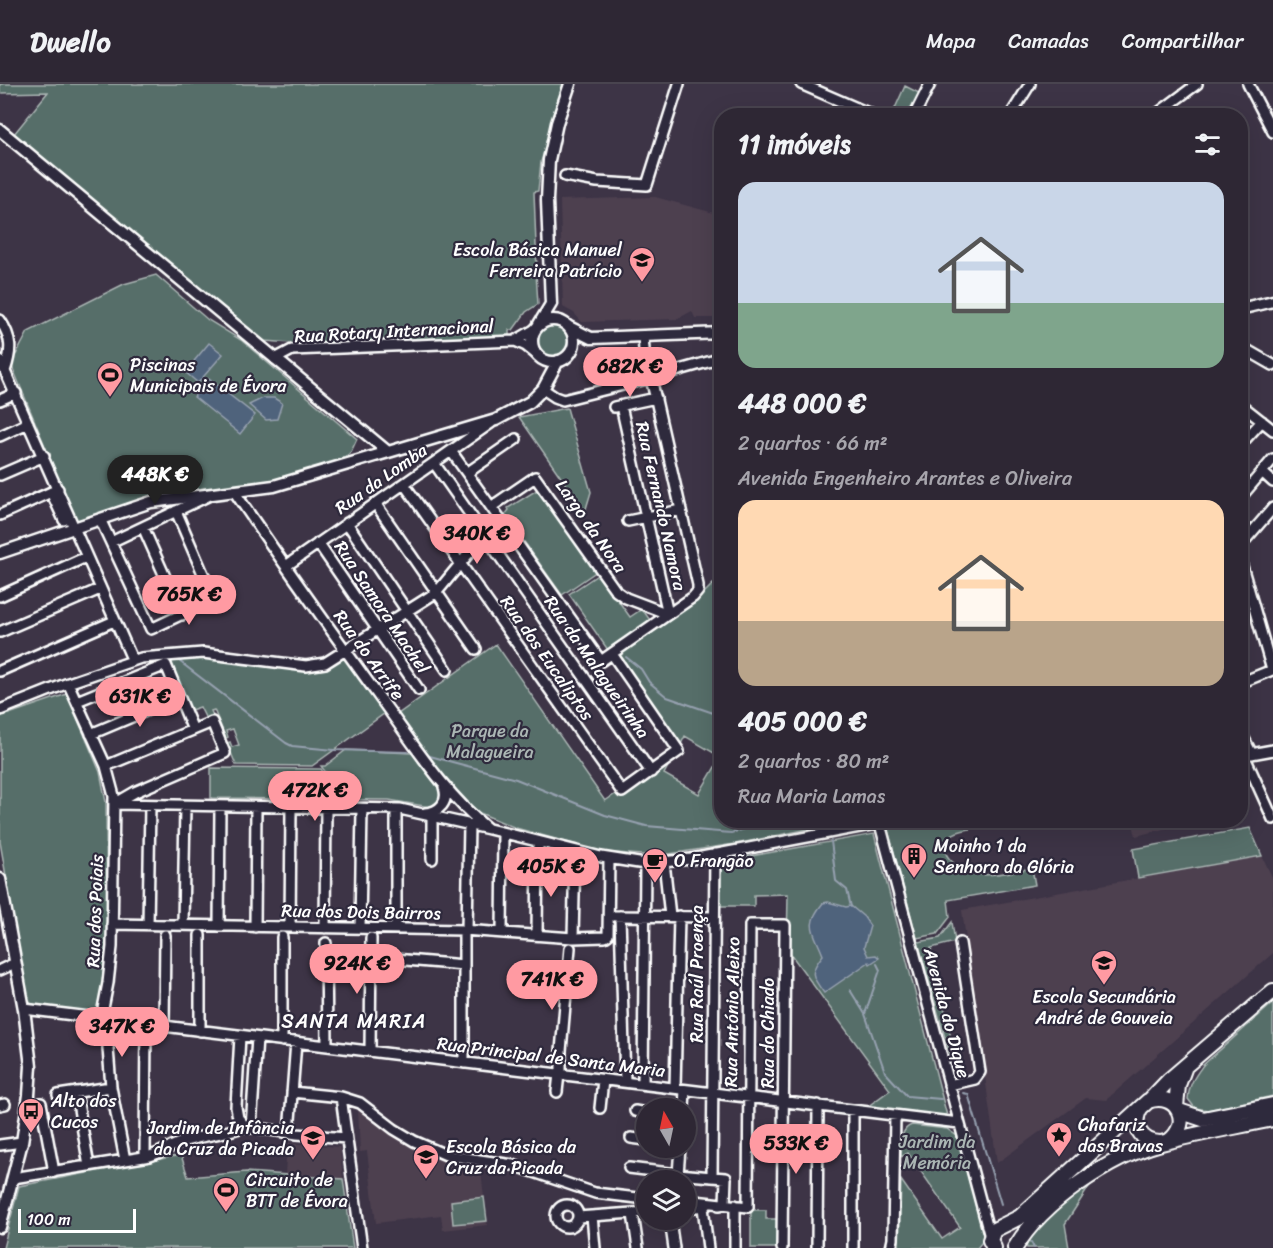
<!DOCTYPE html>
<html lang="pt">
<meta charset="utf-8">
<style>
:root{--surface:#2e2734;--page:#362f3c;--text:#f1f3f6;--muted:#a7a5ac;--line:#49444f;--accent:#ff9aa2}
body{margin:0;font-family:Sriracha,sans-serif;background:var(--page);color:var(--text);height:100vh;display:flex;flex-direction:column;font-size:22px;white-space:nowrap}
*{box-sizing:border-box;margin:0}
p{font-size:20px;color:var(--muted)}
.icon{flex:none;width:33px;height:33px;fill:none;stroke:currentColor;stroke-width:2;stroke-linecap:round;stroke-linejoin:round}
.map{position:relative;flex:1;overflow:hidden}
.panel{position:absolute;left:714px;top:24px;width:534px;height:720px;display:flex;flex-direction:column;background:var(--surface);border-radius:24px;box-shadow:0 6px 24px #0002,0 0 0 2px var(--line)}
.panel>*{flex:none}
.needle{width:39px;rotate:351deg}
.controls{position:absolute;left:636px;top:1014px;display:grid;gap:12px}
.controls a{display:grid;place-items:center;width:60px;height:60px;border-radius:50%;background:var(--surface);box-shadow:0 6px 24px #0002,0 0 0 2px var(--line);font-size:30px}
.scale{position:absolute;left:18px;bottom:15px;width:118px;box-sizing:border-box;padding-left:6px;border:3px solid #fff;border-top:0;font-size:16px;line-height:21px;white-space:nowrap;color:#fff;-webkit-text-stroke:4px #2f2a3d;paint-order:stroke}
.price{position:absolute;translate:-50% -51px;padding:0 14px;border-radius:21px;background:var(--accent);color:#111;font-size:20px;line-height:39px;filter:drop-shadow(0 2px 3px #0008)}
.price::after{content:'';position:absolute;left:50%;top:36px;width:18px;height:14px;margin-left:-9px;background:inherit;clip-path:polygon(0 0,100% 0,50% 100%)}
.price.on{background:#222;color:#fff}
ul{padding:0;list-style:none}
li{display:grid;align-content:center;gap:12px;height:318px;padding:0 24px}
li span{display:grid;place-items:center;height:186px;border-radius:18px;color:#555}
li>.icon{margin-inline-start:auto}
span .icon{width:108px;height:108px;fill:#fffc;stroke-width:1}
li b{font-size:26px}
h2{display:flex;justify-content:space-between;align-items:center;height:72px;padding:0 24px;font-size:26px}
header{display:flex;align-items:center;gap:36px;box-sizing:border-box;height:84px;padding:0 30px;background:var(--surface);border-bottom:2px solid var(--line)}
header strong{font-size:28px}
nav{display:flex;gap:33px;margin-inline-start:auto;font-size:21px}
.map>svg:first-child{display:block}
</style>
<header>
<strong>Dwello</strong>
<nav><a>Mapa</a><a>Camadas</a><a>Compartilhar</a></nav>
</header>
<div class="map">
<svg width="1273" height="1164" viewBox="0 0 1273 1164">
<rect width="100%" height="100%" fill="#3d3446"/>
<filter id="ink" filterUnits="userSpaceOnUse"><feTurbulence type="fractalNoise" baseFrequency=".0167" numOctaves="2"/><feDisplacementMap in="SourceGraphic" scale="12" xChannelSelector="R" yChannelSelector="G"/><feConvolveMatrix kernelMatrix="1 2 1 2 8 2 1 2 1" color-interpolation-filters="sRGB"/></filter>
<g filter="url(#ink)">
<path fill="#4e4050" d="M655,113L721,131V234H695L692,227L677,235L582,238L574,229L563,223L560,116Z
M1132,737V736L1194,737L1136,752Z
M1262,772L1273,795V869L1106,1016L1086,1014L997,1079L962,826Z
M362,1022L419,1064L439,1072L480,1078L487,1141L443,1146L441,1131L376,1139L367,1067L360,1068L358,1024Z
M287,1059L340,1063L343,1095L285,1091Z"/>
<path fill="#576e69" stroke="#abb6b4" stroke-width="1.5" d="M0,0H564L541,78L538,107L534,108L537,188L536,189L538,220L526,228L513,246H509V252L292,259L265,257L0,43V39L14,50L48,8L0,9Z
M905,2L919,9L908,31H892Z
M156,191L208,236L241,256L357,355L350,370L328,381L270,398L151,413L76,437L11,280L28,248L124,200Z
M536 257a16 16 0 1 1 32 0a16 16 0 1 1-32 0Z
M567,324L591,408L585,428L519,333Z
M540,404L597,487L562,511L505,431L509,426L508,424Z
M599,490L630,533L642,525L650,536L608,566L569,510Z
M713,500L722,528V736L858,737L824,741L823,742L741,759L656,772L602,768L516,744L480,729L446,701L398,630L496,560L605,717L617,709L621,713L670,679L664,690L699,710L721,673L685,652L680,662L616,572L698,515Z
M211,572L308,585L345,574L385,629L312,682L236,681L227,659L230,658L232,663L239,661L233,645L226,647L228,653L226,654L214,626L211,627L214,634L207,637L200,623L188,627L167,574Z
M67,610L100,688L106,718L107,861L105,894L102,915L98,925L94,929L34,922L28,917L0,758V633Z
M346,666L412,669L440,706V715L430,723L389,716L211,714V684L321,685L329,697L331,695L321,682H325Z
M921,736L969,737L970,745C964,746 954,748 949,753C935,768 958,786 972,789C990,794 1013,787 1032,784L1035,801L948,816L950,833L937,850L917,854L888,746L893,741Z
M1250,744L1262,772L1138,794L1133,765Z
M874,750L947,1032L867,1023L890,1006L787,865L788,810L754,811V822H717V778Z
M952,838L955,858L931,864L960,995L957,996L918,858L940,854Z
M1273,919V1012L1208,1026L1195,1024L1188,1015C1189,1000 1195,992 1203,981Z
M912,1041L947,1045L957,1052L983,1149L982,1158L977,1164H899L901,1096L942,1155L960,1143L908,1069L901,1073C902,1061 899,1045 912,1041Z
M181,1071L188,1093L246,1088L343,1095L353,1164H3L19,1102Z
M1096,1092L1065,1140L1069,1164H1027L1025,1155L1039,1136Z
M484,1113L487,1137L453,1140L451,1117Z
M751,1126H766V1135H780L779,1164H751Z"/>
<path fill="#50637b" stroke="#96a1b0" stroke-width="1.5" d="M209,259L223,270L198,299L185,288Z
M209,295L255,331L240,350L194,313Z
M263,314H274L282,319L277,335L266,336L249,321Z
M828,818L846,823L851,822L864,833L870,842L864,863L868,872L876,871L879,874L870,880L869,878L824,909C811,892 809,888 823,871C814,847 804,842 823,819Z"/>
<g fill="none" stroke-linecap="round" stroke-linejoin="round">
<path stroke="#96a1b0" stroke-width="2" d="M626,573L641,585L649,598L667,613L722,632
M179,577L286,659L292,662L334,666L408,668
M426,671L516,695L605,731L646,742L731,749L776,736
M827,736L828,740
M831,757L836,797L847,806L851,823
M850,906L865,930L885,988L907,1012L941,1015
M865,930L880,886L877,880
M963,1009L968,1010L1001,1120
M1031,1158L1034,1164"/>
<g stroke="#fff" stroke-width="14">
<path id="minor" d="M801,0L875,32
M1248,0L1273,48
M914,32L930,0
M1010,32L1030,0
M1154,32L1197,0
M565,92L597,98L647,101L679,0
M0,236C12,254 12,266 5,287
M515,257L526,262L536,270
M1240,262L1273,281
M275,275L292,266L515,257L534,246
M0,276L132,575
M543,305L555,313L563,316L651,294L722,274
M0,316L16,309
M1240,320L1273,346
M614,323L656,314
M0,352L28,339
M1240,361L1262,337
M451,367L601,577L693,513L698,507V501L651,294L645,279L643,252
M434,379L651,688
M1262,388L1273,398
M467,389L516,355
M0,391L44,372
M404,400L622,708L679,667L612,570
M234,407C282,478 332,548 382,617C415,662 444,709 487,744
M51,408L64,436
M1240,414L1273,375
M375,419L476,565
M491,423L535,393L616,507L626,514L668,530L621,322
M0,431L58,405
M100,435L151,545L214,515L176,427
M628,437L681,426
M347,439L447,586
M143,443L182,531
M111,458L208,412
M318,459L419,606
M1240,462L1273,424
M1240,475L1272,586L1240,599
M286,482L491,339
M0,512L86,473
M0,548L100,505
M0,587L114,537
M68,599L106,682L114,712L112,863L108,899L101,935
M77,617L166,581L193,646
M0,626L68,599L141,574L203,569L306,582L325,579L437,508L479,457L501,437
M1240,647L1252,670
M91,650L179,613
M1244,671L1273,735
M1240,672L1273,666
M106,682L212,638L225,669L135,708L116,719
M114,720L400,725L489,745L601,773L645,780L691,775L897,736
M396,725V845
M425,729C440,728 449,718 444,703
M880,740L990,1153
M432,775V732
M664,778L670,832
M615,832L714,833
M620,832L625,998
M112,840L464,846L573,854L605,853L608,851L609,775
M148,841L150,721
M183,841L185,722
M219,842L220,723
M255,843L256,723
M290,843L291,724
M325,844L326,724
M360,844L362,725
M467,846L469,741
M502,848L503,749
M537,851L538,758
M573,854L575,767
M326,859L327,962
M371,873L464,881
M0,886L15,879
M24,925L959,1039
M112,936L108,964L111,1003L125,1076
M164,943L165,851
M200,947V851
M240,952L236,1023L238,1034L245,1042
M282,957V853
M370,967L371,854
M464,979V846
M561,990V967L570,864
M643,1000L645,780
M949,1001L975,995L980,988L960,859
M675,1004L679,832
M76,1008L89,1082
M292,1008L341,1013L360,1019L394,1045L414,1057L446,1071L513,1081L595,1109L646,1115
M557,1008L559,990
M58,1011L111,1003
M341,1013L362,1164
M41,1019L54,1088
M0,1021L5,1020
M600,1024L603,996
M684,1024L685,1006
M635,1027L646,1029
M245,1042L297,1050L346,1054
M251,1044L257,954
M289,1049L296,958
M631,1054L646,1056
M0,1061L22,1058
M680,1064L678,1090L712,1093L715,770
M145,1072L146,940
M629,1084L678,1090
M712,1093L726,1094L725,1120L719,1121
M13,1094L150,1072C163,1068 172,1061 185,1057C205,1051 225,1050 245,1042
M686,1116L748,1123L750,841H785L782,1164
M556 1132a11 11 0 1 1 22 0a11 11 0 1 1-22 0Z
M703,1123L708,1164
M686,1124L706,1122
M633,1130L638,1164
M592,1132L595,1164
M578,1133L646,1128
M670,1136L674,1164
M735,1164V1121
M817,1164L818,1021
M853,1164V1026
M891,1164L893,1155L895,1031"/>
</g>
<g stroke="#fff" stroke-width="15">
<path id="tertiary" d="M0,46L388,368
M1240,225L1273,217
M532 257a21 21 0 1 1 42 0a21 21 0 1 1-42 0Z
M539,240L551,220L547,116L549,76L557,39L570,0
M569,243L591,254L722,249
M0,469L151,418L274,402L496,336L530,318L543,305L558,277
M0,795L24,925L31,982L29,1011L22,1058L0,1143"/>
</g>
<g stroke="#fff" stroke-width="18">
<path id="primary" d="M1149,1017L1169,996L1273,907
M1141,1023C1130,1041 1141,1058 1160,1059
M1176,1023L1178,1001L1184,985
M1179,1027L1203,1035L1273,1021
M994,1164L990,1156L994,1146L1020,1133L1148,1017C1177,1007 1193,1039 1169,1057
M1015,1164C1042,1118 1110,1073 1161,1059C1198,1049 1236,1043 1273,1035"/>
</g>
<use href="#minor" stroke="#2f2a3d" stroke-width="9"/>
<use href="#tertiary" stroke="#2f2a3d" stroke-width="10"/>
<use href="#primary" stroke="#2f2a3d" stroke-width="14"/>
</g>
</g>
<defs>
<g id="school-pin" transform="scale(1.35)"><path d="M0 17L-7.5 6A9.5 9.5 0 1 1 7.5 6Z" fill="#ff9aa2" stroke="#2f2a3d"/><path d="M0-5L7-2L0 1L-7-2ZM-4 1L0 2.5L4 1V4Q0 6-4 4Z" fill="#111"/></g>
<g id="stadium-pin" transform="scale(1.35)"><path d="M0 17L-7.5 6A9.5 9.5 0 1 1 7.5 6Z" fill="#ff9aa2" stroke="#2f2a3d"/><path d="M0-5a6.5 5 0 1 0 0 10a6.5 5 0 1 0 0-10ZM-3.5-1.8h7v3.6h-7Z" fill="#111"/></g>
<g id="building-pin" transform="scale(1.35)"><path d="M0 17L-7.5 6A9.5 9.5 0 1 1 7.5 6Z" fill="#ff9aa2" stroke="#2f2a3d"/><path d="M-4-6H4V6H1V3H-1V6H-4ZM-2.5-4.3h1.7v1.8h-1.7ZM.8-4.3h1.7v1.8H.8ZM-2.5-1h1.7V.8h-1.7ZM.8-1h1.7V.8H.8Z" fill="#111"/></g>
<g id="cafe-pin" transform="scale(1.35)"><path d="M0 17L-7.5 6A9.5 9.5 0 1 1 7.5 6Z" fill="#ff9aa2" stroke="#2f2a3d"/><path d="M-5.5-4.5H6V0H3Q3 3.5 0 3.5H-2.5Q-5.5 3.5-5.5 0ZM3-3.2v2h1.7v-2ZM-6 4.5H4V6H-6Z" fill="#111"/></g>
<g id="bus-pin" transform="scale(1.35)"><path d="M0 17L-7.5 6A9.5 9.5 0 1 1 7.5 6Z" fill="#ff9aa2" stroke="#2f2a3d"/><path d="M-5-6H5V4H4V6H2V4H-2V6H-4V4H-5ZM-3.5-4V0h7V-4ZM-3.5 1.2v1.5H-2V1.2ZM2 1.2v1.5H3.5V1.2Z" fill="#111"/></g>
<g id="sight-pin" transform="scale(1.35)"><path d="M0 17L-7.5 6A9.5 9.5 0 1 1 7.5 6Z" fill="#ff9aa2" stroke="#2f2a3d"/><path d="M0-6L1.8-2.2L6-1.7L2.9 1.2L3.7 5.4L0 3.3L-3.7 5.4L-2.9 1.2L-6-1.7L-1.8-2.2Z" fill="#111"/></g>
</defs>
<g fill-rule="evenodd">
<use href="#school-pin" x="642" y="176"/>
<use href="#stadium-pin" x="110" y="291"/>
<use href="#building-pin" x="914" y="772"/>
<use href="#cafe-pin" x="655" y="777"/>
<use href="#school-pin" x="1104" y="879"/>
<use href="#bus-pin" x="31" y="1027"/>
<use href="#sight-pin" x="1059" y="1051"/>
<use href="#school-pin" x="313" y="1054"/>
<use href="#school-pin" x="426" y="1073"/>
<use href="#stadium-pin" x="226" y="1106"/>
</g>
<g text-anchor="middle" dominant-baseline="central" stroke-width="4.5" stroke-linejoin="round" paint-order="stroke">
<g font-size="18" fill="#fff" stroke="#2f2a3d" text-anchor="start">
<text x="622" y="166" text-anchor="end">Escola Básica Manuel<tspan x="622" dy="21">Ferreira Patrício</tspan></text>
<text x="130" y="281">Piscinas<tspan x="130" dy="21">Municipais de Évora</tspan></text>
<text x="934" y="762">Moinho 1 da<tspan x="934" dy="21">Senhora da Glória</tspan></text>
<text x="674" y="777">O Frangão</text>
<text x="1104" y="913" text-anchor="middle">Escola Secundária<tspan x="1104" dy="21">André de Gouveia</tspan></text>
<text x="51" y="1017">Alto dos<tspan x="51" dy="21">Cucos</tspan></text>
<text x="1078" y="1041">Chafariz<tspan x="1078" dy="21">das Bravas</tspan></text>
<text x="294" y="1044" text-anchor="end">Jardim de Infância<tspan x="294" dy="21">da Cruz da Picada</tspan></text>
<text x="446" y="1063">Escola Básica da<tspan x="446" dy="21">Cruz da Picada</tspan></text>
<text x="246" y="1096">Circuito de<tspan x="246" dy="21">BTT de Évora</tspan></text>
</g>
<g font-size="18" fill="#fff" stroke="#2f2a3d">
<text transform="translate(394 247) rotate(-3)">Rua Rotary Internacional</text>
<text transform="translate(381 395) rotate(-35)">Rua da Lomba</text>
<text transform="translate(661 422) rotate(77)">Rua Fernando Namora</text>
<text transform="translate(591 442) rotate(55)">Largo da Nora</text>
<text transform="translate(382 523) rotate(56)">Rua Samora Machel</text>
<text transform="translate(369 571) rotate(54)">Rua do Arrife</text>
<text transform="translate(547 574) rotate(55)">Rua dos Eucaliptos</text>
<text transform="translate(597 583) rotate(55)">Rua da Malagueirinha</text>
<text transform="translate(95 827) rotate(-88)">Rua dos Poiais</text>
<text transform="translate(361 828) rotate(1)">Rua dos Dois Bairros</text>
<text transform="translate(697 890) rotate(-90)">Rua Raúl Proença</text>
<text transform="translate(732 928) rotate(-89)">Rua António Aleixo</text>
<text transform="translate(947 929) rotate(75)">Avenida do Dique</text>
<text transform="translate(768 949) rotate(-90)">Rua do Chiado</text>
<text transform="translate(551 973) rotate(7)">Rua Principal de Santa Maria</text>
</g>
<g font-size="18" fill="#abb6b4" stroke="#2f2a3d">
<text x="490" y="647">Parque da<tspan x="490" dy="21">Malagueira</tspan></text>
<text x="937" y="1058">Jardim da<tspan x="937" dy="21">Memória</tspan></text>
</g>
<g font-size="20" letter-spacing="1.5" fill="#fff" stroke="#2f2a3d">
<text x="354" y="937">SANTA MARIA</text>
</g>
</g>
</svg>
<div class="controls">
<a><svg class="needle" viewBox="-14 -14 28 28"><path d="M0-13l5 13h-10z" fill="#e53935"/><path d="M0 13l5-13h-10z" fill="#a7a5ac"/></svg></a>
<a><svg class="icon" aria-label="layers" viewBox="0 0 24 24"><path d="M12 4l9 5-9 5-9-5zM3 14l9 5 9-5"/></svg></a>
</div>
<div class="scale">100 m</div>
<b class="price" style="left:630px;top:314px">682K €</b>
<b class="price on" style="left:155px;top:422px">448K €</b>
<b class="price" style="left:477px;top:481px">340K €</b>
<b class="price" style="left:189px;top:542px">765K €</b>
<b class="price" style="left:140px;top:644px">631K €</b>
<b class="price" style="left:315px;top:738px">472K €</b>
<b class="price" style="left:551px;top:814px">405K €</b>
<b class="price" style="left:357px;top:911px">924K €</b>
<b class="price" style="left:552px;top:927px">741K €</b>
<b class="price" style="left:122px;top:974px">347K €</b>
<b class="price" style="left:796px;top:1091px">533K €</b>
<section class="panel">
<h2>11 imóveis<svg class="icon" aria-label="filters" viewBox="0 0 24 24"><path d="M4 7h16M4 17h16"/><circle cx="9" cy="7" r="2"/><circle cx="15" cy="17" r="2"/></svg></h2>
<ul>
<li><span style="background:linear-gradient(#c9d6e8 65%,#7fa58c 0)"><svg class="icon" aria-label="home" viewBox="0 0 24 24"><path d="M3 11l9-7 9 7M6 9v11h12V9"/></svg></span><div><b>448 000 €</b><p>2 quartos · 66 m²</p><p>Avenida Engenheiro Arantes e Oliveira</p></div></li>
<li><span style="background:linear-gradient(#ffd9b3 65%,#b9a48a 0)"><svg class="icon" aria-label="home" viewBox="0 0 24 24"><path d="M3 11l9-7 9 7M6 9v11h12V9"/></svg></span><div><b>405 000 €</b><p>2 quartos · 80 m²</p><p>Rua Maria Lamas</p></div></li>
</ul>
</section>
</div>
